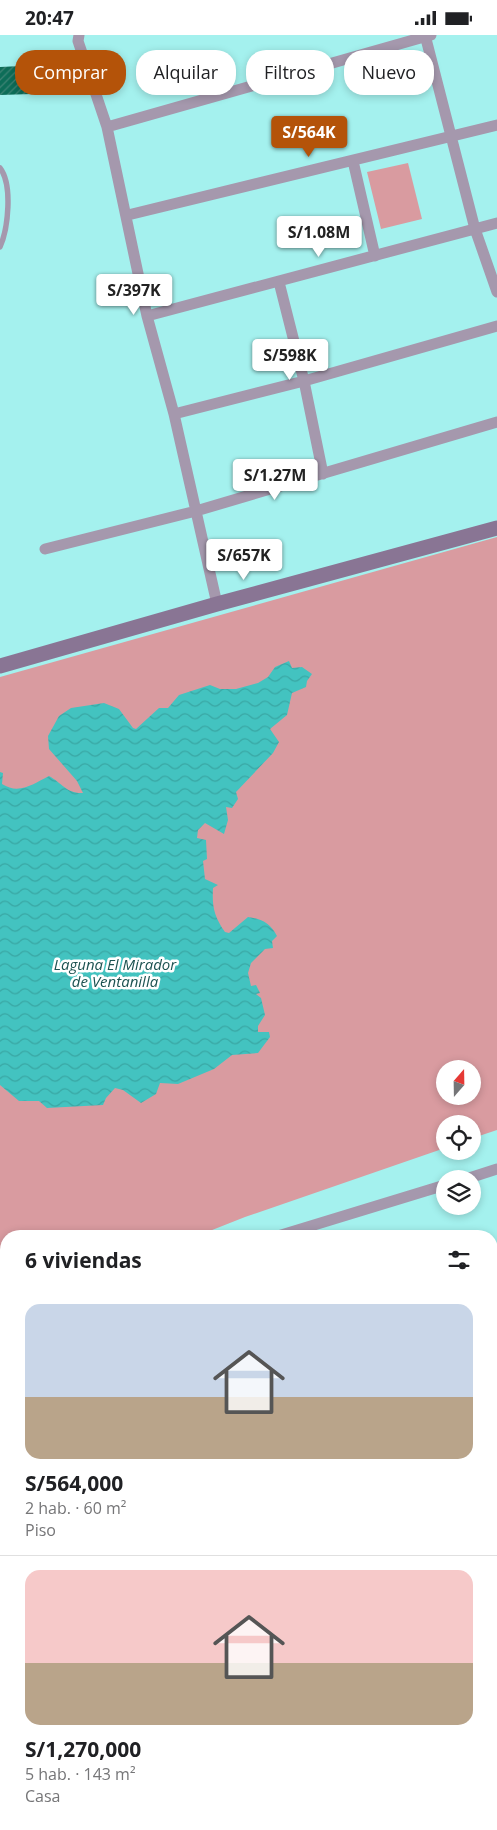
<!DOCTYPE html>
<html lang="es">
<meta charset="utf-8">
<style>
:root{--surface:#fff;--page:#f2f2f2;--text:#202124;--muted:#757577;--line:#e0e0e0;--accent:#b45309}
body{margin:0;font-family:"Open Sans",sans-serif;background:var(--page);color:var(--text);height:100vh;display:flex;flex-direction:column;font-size:19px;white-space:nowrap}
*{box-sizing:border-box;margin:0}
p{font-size:16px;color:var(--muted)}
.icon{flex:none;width:28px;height:28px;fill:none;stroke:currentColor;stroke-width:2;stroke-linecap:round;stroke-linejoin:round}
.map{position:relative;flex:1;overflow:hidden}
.drawer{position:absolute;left:0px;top:1195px;width:498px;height:600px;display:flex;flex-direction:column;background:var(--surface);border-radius:20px 20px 0 0;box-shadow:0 2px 8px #0003}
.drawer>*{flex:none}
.banner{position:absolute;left:15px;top:15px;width:468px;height:45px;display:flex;gap:10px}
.needle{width:32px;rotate:20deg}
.buttons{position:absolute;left:436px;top:1025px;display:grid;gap:10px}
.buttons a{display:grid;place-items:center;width:45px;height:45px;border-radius:50%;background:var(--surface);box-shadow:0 2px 8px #0003;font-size:25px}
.price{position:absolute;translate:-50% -42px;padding:0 11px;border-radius:5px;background:#fff;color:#222;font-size:16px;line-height:32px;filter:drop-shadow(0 1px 2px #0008)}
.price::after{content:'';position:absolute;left:50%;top:30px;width:15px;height:11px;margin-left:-8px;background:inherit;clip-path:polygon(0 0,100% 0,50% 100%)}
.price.current{background:var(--accent);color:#fff}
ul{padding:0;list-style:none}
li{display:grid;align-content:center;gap:10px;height:265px;padding:0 25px}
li+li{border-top:1px solid var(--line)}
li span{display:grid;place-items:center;height:155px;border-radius:15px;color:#555}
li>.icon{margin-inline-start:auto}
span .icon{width:90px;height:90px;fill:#fffc;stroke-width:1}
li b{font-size:21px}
h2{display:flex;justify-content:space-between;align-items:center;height:60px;padding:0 25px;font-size:21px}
.pill{padding:0 18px;border-radius:20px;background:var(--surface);box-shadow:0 2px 8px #0003;font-size:18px;line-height:45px}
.pill.current{background:var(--accent);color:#fff}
.status{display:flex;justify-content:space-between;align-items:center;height:35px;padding:0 25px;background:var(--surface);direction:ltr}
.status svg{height:14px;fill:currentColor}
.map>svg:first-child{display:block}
</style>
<div class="status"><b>20:47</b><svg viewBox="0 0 49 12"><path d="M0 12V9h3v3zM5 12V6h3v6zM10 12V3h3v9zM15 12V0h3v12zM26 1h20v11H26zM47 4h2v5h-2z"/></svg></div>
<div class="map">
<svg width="497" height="1795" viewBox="0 0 497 1795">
<defs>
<pattern id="grass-tufts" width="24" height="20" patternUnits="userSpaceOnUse" patternTransform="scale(1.25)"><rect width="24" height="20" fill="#d99ba0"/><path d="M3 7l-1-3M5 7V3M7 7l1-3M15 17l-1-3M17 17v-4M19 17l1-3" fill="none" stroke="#b88589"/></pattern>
<pattern id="water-waves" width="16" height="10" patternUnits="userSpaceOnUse" patternTransform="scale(1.25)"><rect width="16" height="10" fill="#43c3c0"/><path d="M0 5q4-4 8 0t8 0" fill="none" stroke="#39a7a4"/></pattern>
<pattern id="building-hatch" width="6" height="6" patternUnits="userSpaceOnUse" patternTransform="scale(1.25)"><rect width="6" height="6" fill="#0d6d58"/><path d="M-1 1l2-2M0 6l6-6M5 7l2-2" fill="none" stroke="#3e8475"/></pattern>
</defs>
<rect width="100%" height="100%" fill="#a4f1ee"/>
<path fill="url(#grass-tufts)" d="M0,1694L6,1712V1782L0,1765Z"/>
<path fill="#d99ba0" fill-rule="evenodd" d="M408,128L422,184L381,194L367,137Z
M497,502V1095L473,1103L472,1089H445V1113L245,1182L197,1201H6V1276L0,1279V642ZM445,1034H472V1061H445Z"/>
<path fill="url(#water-waves)" d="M289,626L292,633L302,632L312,639L307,646L306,652L292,658L287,680L270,694L279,707L273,718L236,757L238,764L232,773L226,772L228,785L224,799L205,788L198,795L197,803L206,805L207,824L203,826L205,844L218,850L213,853C212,872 214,881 225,897L229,898L248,882C262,884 270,888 277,901L272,906L273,913L265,914L251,928L248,938L251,951L256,950L260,958L256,959L261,963L265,980L258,991V997H269L270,1002L258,1018L232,1020L214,1034L178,1049L160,1048L156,1059L141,1068L123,1055L115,1053L106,1063L103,1070L47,1073L39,1066H19L0,1050V737L3,738L2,749C19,760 33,749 49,741C62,748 67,759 83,758L77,746L49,714L48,701L59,681L71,673L104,668L119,674L133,693L136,694L159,673H168L179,660L210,650L220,654H236L258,648L268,642L275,632Z"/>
<path fill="url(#building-hatch)" d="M64,29L65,58L0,60V32Z"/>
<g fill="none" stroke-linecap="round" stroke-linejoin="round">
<path stroke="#578a87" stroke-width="2.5" stroke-dasharray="4 4" stroke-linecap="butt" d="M0,1727L6,1725
M0,1729L6,1746
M0,1756L6,1753
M24,1789L26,1795"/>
<path stroke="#a598ad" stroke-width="5.5" d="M0,133C13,150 8,194 0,212
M0,1637H6"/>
<path stroke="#a598ad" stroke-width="11" d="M79,0L78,6L107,92L147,281L174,379L217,569
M425,0L475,194L497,257
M107,92L431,0
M353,126L375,221
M128,180L497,90
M279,247L304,346L323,439
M147,281L497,188
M174,379L304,346L497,291
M45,514L196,476L497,387
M466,1144L497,1134
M278,1201L445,1150
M491,1456L497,1459
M491,1593L497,1567
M491,1618L497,1619
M491,1694H497
M491,1766H497
M385,1789L419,1795
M446,1795L448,1789"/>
<path stroke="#897594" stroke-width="15" d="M0,631L217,569L497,493
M0,1675L6,1691
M0,1781L5,1795
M43,1789L45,1795"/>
</g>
<g text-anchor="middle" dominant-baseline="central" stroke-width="5" stroke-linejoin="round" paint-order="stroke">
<g font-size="15" font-style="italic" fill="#1c5251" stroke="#fff">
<text x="115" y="929">Laguna El Mirador<tspan x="115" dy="17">de Ventanilla</tspan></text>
</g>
</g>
</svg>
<div class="buttons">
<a><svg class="needle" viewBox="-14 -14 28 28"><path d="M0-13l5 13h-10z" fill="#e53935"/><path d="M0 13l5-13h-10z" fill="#757577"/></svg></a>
<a><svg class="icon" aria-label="locate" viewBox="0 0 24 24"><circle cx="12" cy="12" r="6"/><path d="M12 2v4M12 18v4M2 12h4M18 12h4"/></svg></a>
<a><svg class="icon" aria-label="layers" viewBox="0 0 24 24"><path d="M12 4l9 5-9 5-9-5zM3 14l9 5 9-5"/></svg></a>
</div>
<b class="price current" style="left:309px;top:123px">S/564K</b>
<b class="price" style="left:319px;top:223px">S/1.08M</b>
<b class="price" style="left:134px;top:281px">S/397K</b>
<b class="price" style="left:290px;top:346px">S/598K</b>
<b class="price" style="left:275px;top:466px">S/1.27M</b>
<b class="price" style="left:244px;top:546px">S/657K</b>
<div class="banner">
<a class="pill current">Comprar</a>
<a class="pill">Alquilar</a>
<a class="pill">Filtros</a>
<a class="pill">Nuevo</a>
</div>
<section class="drawer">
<h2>6 viviendas<svg class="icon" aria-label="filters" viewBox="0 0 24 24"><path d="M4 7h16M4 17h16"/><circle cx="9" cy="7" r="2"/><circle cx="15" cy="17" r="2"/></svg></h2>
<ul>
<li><span style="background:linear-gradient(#c9d6e8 60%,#b9a48a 0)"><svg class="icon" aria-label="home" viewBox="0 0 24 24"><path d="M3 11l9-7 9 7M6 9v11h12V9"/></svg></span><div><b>S/564,000</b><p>2 hab. · 60 m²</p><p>Piso</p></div></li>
<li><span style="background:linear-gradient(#f6c9c9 60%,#b9a48a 0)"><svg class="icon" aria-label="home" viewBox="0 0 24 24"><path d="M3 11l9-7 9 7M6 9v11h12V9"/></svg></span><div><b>S/1,270,000</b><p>5 hab. · 143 m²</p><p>Casa</p></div></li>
</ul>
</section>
</div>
